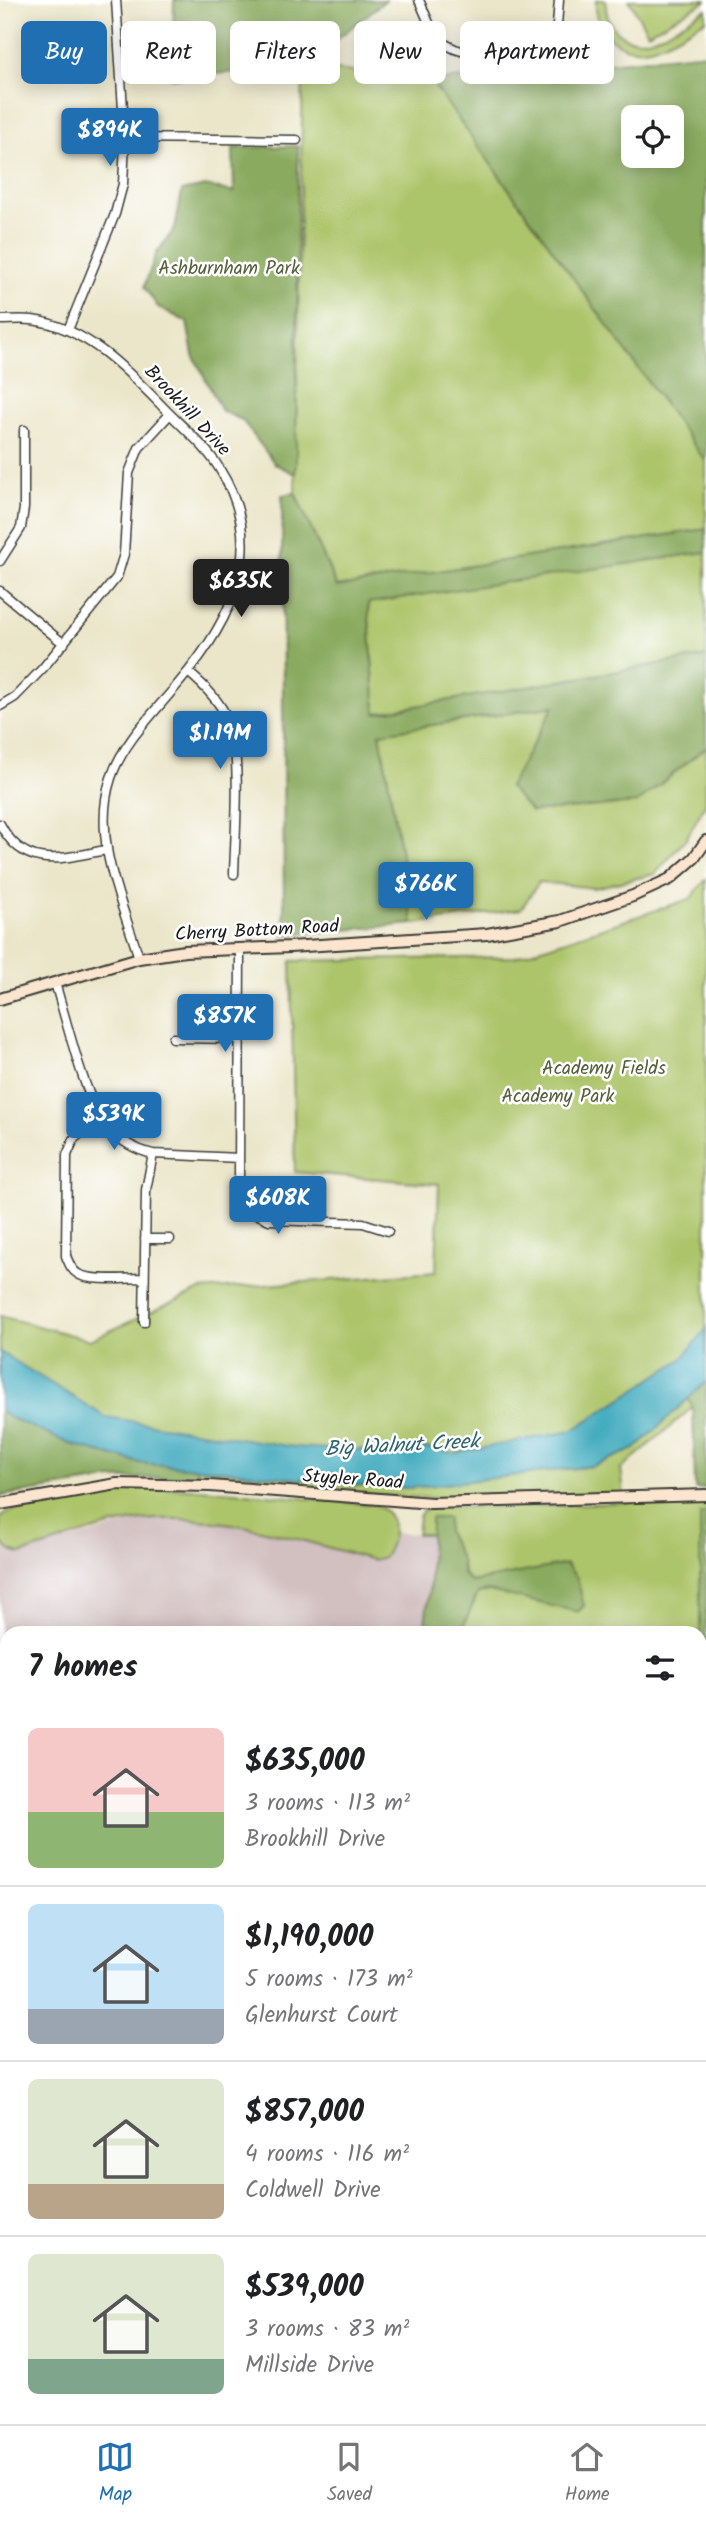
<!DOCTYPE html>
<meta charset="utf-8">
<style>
:root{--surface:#fff;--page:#f6f6f6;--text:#202124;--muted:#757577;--line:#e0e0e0;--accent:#1f6fb2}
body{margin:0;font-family:Kalam,sans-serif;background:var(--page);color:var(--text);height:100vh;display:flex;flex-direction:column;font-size:26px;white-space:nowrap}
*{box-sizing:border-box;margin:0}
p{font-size:23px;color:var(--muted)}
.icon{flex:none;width:38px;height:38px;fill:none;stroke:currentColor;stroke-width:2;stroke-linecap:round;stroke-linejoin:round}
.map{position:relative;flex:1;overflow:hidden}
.details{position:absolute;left:0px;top:1626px;width:707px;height:800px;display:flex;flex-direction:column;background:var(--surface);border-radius:21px 21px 0 0;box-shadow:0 4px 18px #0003}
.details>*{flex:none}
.guide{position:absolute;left:21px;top:21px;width:665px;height:63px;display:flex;gap:14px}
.buttons{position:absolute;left:621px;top:105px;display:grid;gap:14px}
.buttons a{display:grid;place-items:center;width:63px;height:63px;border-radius:10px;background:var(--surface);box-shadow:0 4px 18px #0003;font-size:35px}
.price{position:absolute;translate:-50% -60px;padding:0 16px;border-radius:7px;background:var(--accent);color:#fff;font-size:23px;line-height:46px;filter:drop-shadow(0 2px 4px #0008)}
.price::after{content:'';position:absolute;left:50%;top:42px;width:21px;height:16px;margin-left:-10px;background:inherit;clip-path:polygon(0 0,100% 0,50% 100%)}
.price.current{background:#222;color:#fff}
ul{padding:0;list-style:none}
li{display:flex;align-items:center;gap:21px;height:175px;padding:0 28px}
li+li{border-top:2px solid var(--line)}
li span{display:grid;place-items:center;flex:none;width:196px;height:140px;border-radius:10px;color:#555}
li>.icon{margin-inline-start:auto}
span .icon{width:84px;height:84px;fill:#fffc;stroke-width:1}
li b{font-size:30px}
h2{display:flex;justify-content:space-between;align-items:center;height:84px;padding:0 28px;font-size:30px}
.pill{padding:0 24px;border-radius:10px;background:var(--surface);box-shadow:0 4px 18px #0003;font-size:24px;line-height:63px}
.pill.current{background:var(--accent);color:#fff}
.tab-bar{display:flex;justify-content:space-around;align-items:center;height:98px;border-top:2px solid var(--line);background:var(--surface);font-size:19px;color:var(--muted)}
.tab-bar a{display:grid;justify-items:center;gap:4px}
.tab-bar .current{color:var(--accent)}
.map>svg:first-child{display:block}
</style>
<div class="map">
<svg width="706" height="2424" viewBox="0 0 706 2424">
<rect width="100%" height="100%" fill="#fff"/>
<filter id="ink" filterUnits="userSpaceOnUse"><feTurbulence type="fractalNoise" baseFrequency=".0143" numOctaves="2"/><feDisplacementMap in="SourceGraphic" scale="14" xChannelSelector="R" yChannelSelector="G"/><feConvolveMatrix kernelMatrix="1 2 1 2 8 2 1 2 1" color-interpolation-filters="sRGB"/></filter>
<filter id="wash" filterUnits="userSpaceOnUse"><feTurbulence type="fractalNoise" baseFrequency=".00686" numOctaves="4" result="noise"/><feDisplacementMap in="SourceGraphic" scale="28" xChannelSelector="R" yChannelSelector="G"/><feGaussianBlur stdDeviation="1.57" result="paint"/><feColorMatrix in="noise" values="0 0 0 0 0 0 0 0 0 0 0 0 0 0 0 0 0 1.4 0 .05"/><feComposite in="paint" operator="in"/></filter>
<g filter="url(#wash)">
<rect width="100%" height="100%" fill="#ebe6c9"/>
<path fill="#d2bfc0" d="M184,1518L392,1543L394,1533L431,1534L430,1583L424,1633H7V2418H700V2111L706,2114V2424H0V1538L3,1545L20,1554L140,1520Z"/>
<path fill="#adc56a" stroke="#647043" stroke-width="2" d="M596,0H606C605,11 608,22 616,31C642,56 682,22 706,9V20C678,35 642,65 611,39C600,29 595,15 596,0Z
M629,0H706V1L648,33Z
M303,66L431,81L706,462V529L337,587L295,493L297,393L294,389L297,387Z
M706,552V656L376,713L368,602Z
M555,706L509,787L637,803L706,747V803L686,839L655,874L594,888L539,882L521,909L413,924L380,733Z
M706,879V1366L569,1454L223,1458L0,1391V1316L90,1340L200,1290L436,1272L439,1184L295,1172L291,961L515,957L690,899Z
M688,1398L693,1407L621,1469L624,1495L454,1499L401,1497L198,1477V1468L352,1485L410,1488L593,1466L635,1449Z
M131,1487L201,1489L376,1505C399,1516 396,1538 384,1557L373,1560C298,1540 221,1512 143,1520C102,1524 60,1543 20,1554C0,1550 0,1537 0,1519L8,1512Z
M706,1499V1514H700V1633H460L478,1593L489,1591L509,1575L471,1582C460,1572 464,1568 459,1556C452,1540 445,1530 432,1518L431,1534H417L419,1517L422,1511L435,1507H512Z"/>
<path fill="#8aaa5e" stroke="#53633d" stroke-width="2" fill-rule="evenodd" d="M174,0H386L303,66L172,78Z
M706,53V462L431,81ZM634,117H672V156H634Z
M298,146L296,464L295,474L275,464L242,420L222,411L193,355L187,322L158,307L144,287L156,254L175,228L182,191L205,186L234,192L233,148Z
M295,493L337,587L706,529V552L368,603L376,713L706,656V747L637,803L531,812L509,787L554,706L380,733L413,924L284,935L282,495Z
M706,1382V1488L695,1489L693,1408L688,1398Z
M0,1410L9,1417L70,1444L140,1463L198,1468L197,1477L113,1479L0,1496Z
M700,1514H706V1729L700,1730Z
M431,1518H448L447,1532L461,1560L463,1574L471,1582L566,1564L577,1578L584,1606L578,1612L489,1591L478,1593L460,1633H424L430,1583Z"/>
<path fill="#3faabe" stroke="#2e636d" stroke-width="2" d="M706,1329V1382L635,1449L593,1466L410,1488L352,1485L213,1469L140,1463L70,1444L9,1417L0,1410V1352L106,1417L295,1447L350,1450L427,1448L454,1453L571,1431L682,1359Z"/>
</g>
<g filter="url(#ink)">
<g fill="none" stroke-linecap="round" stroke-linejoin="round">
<g stroke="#3b3a36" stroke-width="11">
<path id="street" d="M419,0L429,23L445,44L455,49L481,57L509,48L544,43L551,37L557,25L559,0
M125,138L297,140
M0,320C10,320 22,319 32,320C86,327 126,369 162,406C181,426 205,445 219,468C269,547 232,621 178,684C154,713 123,742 111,778C91,838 122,902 139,958
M68,330L115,214L123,184L125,141L116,0
M0,561L21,528L24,508V430
M0,591L64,644
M188,672C205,686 220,701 229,722C242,754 235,836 234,874
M0,706L15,697L43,668L117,577L124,554L129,473L139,448L170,414
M0,824C25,872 63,858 106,850
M240,949L239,1179L244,1202L254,1213L269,1220L363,1223L388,1231
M55,983C66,1018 85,1101 107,1127C119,1140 136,1150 153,1154L239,1158
M173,1038L239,1039
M100,1116L74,1139L67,1155L66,1256C69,1263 71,1270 78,1274C91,1282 128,1278 144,1278
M238,1214L247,1206
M145,1239H170
M144,1322L146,1190L153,1154
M700,1769H706
M700,1940H706"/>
</g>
<g stroke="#3b3a36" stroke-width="14">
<path id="secondary" d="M0,999L139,958L185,951L290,947L487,934L560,921L633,896L670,879L694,858L706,841
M0,1504L117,1484L210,1486L432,1503L706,1495"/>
</g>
<use href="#street" stroke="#fff" stroke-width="8"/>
<use href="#secondary" stroke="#fce5cf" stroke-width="10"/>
</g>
</g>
<g text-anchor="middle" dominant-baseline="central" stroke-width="5" stroke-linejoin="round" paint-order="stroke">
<g font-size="19" fill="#56603b" stroke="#fff">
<text x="229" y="269">Ashburnham Park</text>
<text x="604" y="1069">Academy Fields</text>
<text x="558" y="1097">Academy Park</text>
</g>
<g font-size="19" fill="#1c1c1c" stroke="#fff">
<text transform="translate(187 411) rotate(47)">Brookhill Drive</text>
<text transform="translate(257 931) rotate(-3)">Cherry Bottom Road</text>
<text transform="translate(353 1480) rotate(4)">Stygler Road</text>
</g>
<g font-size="21" font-style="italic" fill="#2e636d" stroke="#fff">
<text transform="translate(402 1446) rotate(-3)">Big Walnut Creek</text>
</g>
</g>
</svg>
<div class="buttons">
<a><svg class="icon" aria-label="locate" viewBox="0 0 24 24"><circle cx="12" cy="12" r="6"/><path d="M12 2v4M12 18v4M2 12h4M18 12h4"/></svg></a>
</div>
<b class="price" style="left:110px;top:168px">$894K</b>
<b class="price current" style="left:241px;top:619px">$635K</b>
<b class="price" style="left:220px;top:771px">$1.19M</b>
<b class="price" style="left:426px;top:922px">$766K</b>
<b class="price" style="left:225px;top:1054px">$857K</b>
<b class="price" style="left:114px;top:1152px">$539K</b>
<b class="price" style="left:278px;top:1236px">$608K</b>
<div class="guide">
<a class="pill current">Buy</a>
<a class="pill">Rent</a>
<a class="pill">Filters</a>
<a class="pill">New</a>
<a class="pill">Apartment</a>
</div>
<section class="details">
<h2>7 homes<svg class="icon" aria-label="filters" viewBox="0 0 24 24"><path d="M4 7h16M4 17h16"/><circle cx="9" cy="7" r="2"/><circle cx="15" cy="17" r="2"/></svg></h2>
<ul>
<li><span style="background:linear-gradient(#f6c9c9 60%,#8fb573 0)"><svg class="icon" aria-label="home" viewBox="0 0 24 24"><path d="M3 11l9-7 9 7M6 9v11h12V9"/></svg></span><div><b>$635,000</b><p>3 rooms · 113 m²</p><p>Brookhill Drive</p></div></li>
<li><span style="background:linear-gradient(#bfe0f5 75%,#9aa5b1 0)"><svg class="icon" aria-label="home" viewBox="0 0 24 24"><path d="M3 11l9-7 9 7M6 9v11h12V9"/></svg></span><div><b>$1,190,000</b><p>5 rooms · 173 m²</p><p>Glenhurst Court</p></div></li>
<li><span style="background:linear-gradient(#dfe7d0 75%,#b9a48a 0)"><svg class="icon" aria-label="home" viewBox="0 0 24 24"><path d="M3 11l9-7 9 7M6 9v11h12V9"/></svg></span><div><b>$857,000</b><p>4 rooms · 116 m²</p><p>Coldwell Drive</p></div></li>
<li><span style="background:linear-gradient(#dfe7d0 75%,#7fa58c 0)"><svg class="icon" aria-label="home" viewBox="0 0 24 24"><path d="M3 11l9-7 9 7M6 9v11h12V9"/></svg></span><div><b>$539,000</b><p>3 rooms · 83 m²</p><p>Millside Drive</p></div></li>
</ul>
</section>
</div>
<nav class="tab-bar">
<a class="current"><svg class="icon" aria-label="map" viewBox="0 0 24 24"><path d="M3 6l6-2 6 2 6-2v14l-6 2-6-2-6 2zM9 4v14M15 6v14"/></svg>Map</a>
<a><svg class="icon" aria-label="saved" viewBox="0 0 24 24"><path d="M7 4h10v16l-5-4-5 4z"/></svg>Saved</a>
<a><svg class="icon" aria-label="home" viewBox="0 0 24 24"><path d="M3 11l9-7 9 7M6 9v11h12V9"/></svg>Home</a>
</nav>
